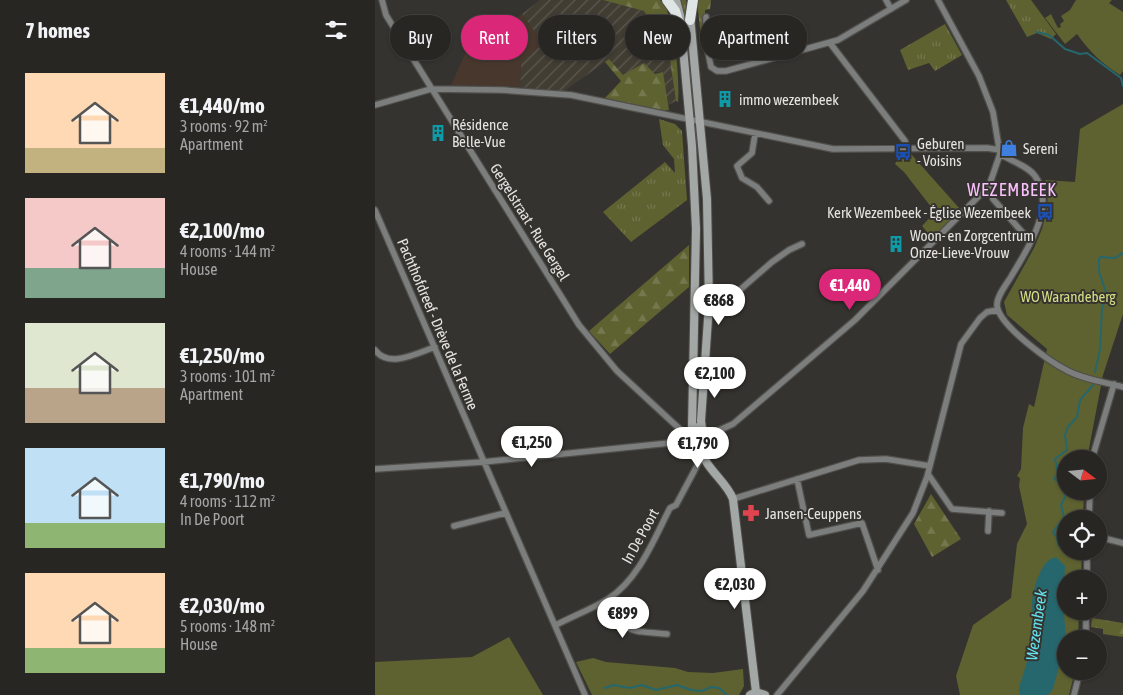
<!DOCTYPE html>
<meta charset="utf-8">
<style>
:root{--surface:#282623;--page:#343230;--text:#f1f3f6;--muted:#a5a5a6;--line:#444341;--accent:#db2777}
body{margin:0;font-family:"Asap Condensed",sans-serif;background:var(--page);color:var(--text);height:100vh;display:flex;flex-direction:column;font-size:19px;white-space:nowrap}
*{box-sizing:border-box;margin:0}
p{font-size:16px;color:var(--muted)}
.icon{flex:none;width:28px;height:28px;fill:none;stroke:currentColor;stroke-width:2;stroke-linecap:round;stroke-linejoin:round}
.map{position:relative;flex:1;overflow:hidden}
.drawer{display:flex;flex-direction:column;background:var(--surface);width:375px}
.drawer>*{flex:none}
.top-card{position:absolute;left:15px;top:15px;width:475px;height:45px;display:flex;gap:10px}
.needle{width:32px;rotate:106deg}
.buttons{position:absolute;left:682px;top:450px;display:grid;gap:10px}
.buttons a{display:grid;place-items:center;width:50px;height:50px;border-radius:50%;background:var(--surface);box-shadow:0 1px 4px #0004,0 0 0 1px var(--line);font-size:25px}
.price{position:absolute;translate:-50% -42px;padding:0 11px;border-radius:18px;background:#fff;color:#222;font-size:16px;line-height:32px;filter:drop-shadow(0 1px 2px #0008)}
.price::after{content:'';position:absolute;left:50%;top:30px;width:15px;height:11px;margin-left:-8px;background:inherit;clip-path:polygon(0 0,100% 0,50% 100%)}
.price.active{background:var(--accent);color:#fff}
ul{padding:0;list-style:none}
li{display:flex;align-items:center;gap:15px;height:125px;padding:0 25px}
li span{display:grid;place-items:center;flex:none;width:140px;height:100px;border-radius:0px;color:#555}
li>.icon{margin-inline-start:auto}
span .icon{width:60px;height:60px;fill:#fffc;stroke-width:1}
li b{font-size:21px}
h2{display:flex;justify-content:space-between;align-items:center;height:60px;padding:0 25px;font-size:21px}
.tag{padding:0 18px;border-radius:22px;background:var(--surface);box-shadow:0 1px 4px #0004,0 0 0 1px var(--line);font-size:18px;line-height:45px}
.tag.active{background:var(--accent);color:#fff}
main{display:flex;flex:1;min-height:0}
.map>svg:first-child{display:block}
</style>
<main>
<section class="drawer">
<h2>7 homes<svg class="icon" aria-label="filters" viewBox="0 0 24 24"><path d="M4 7h16M4 17h16"/><circle cx="9" cy="7" r="2"/><circle cx="15" cy="17" r="2"/></svg></h2>
<ul>
<li><span style="background:linear-gradient(#ffd9b3 75%,#c2b280 0)"><svg class="icon" aria-label="home" viewBox="0 0 24 24"><path d="M3 11l9-7 9 7M6 9v11h12V9"/></svg></span><div><b>€1,440/mo</b><p>3 rooms · 92 m²</p><p>Apartment</p></div></li>
<li><span style="background:linear-gradient(#f6c9c9 70%,#7fa58c 0)"><svg class="icon" aria-label="home" viewBox="0 0 24 24"><path d="M3 11l9-7 9 7M6 9v11h12V9"/></svg></span><div><b>€2,100/mo</b><p>4 rooms · 144 m²</p><p>House</p></div></li>
<li><span style="background:linear-gradient(#dfe7d0 65%,#b9a48a 0)"><svg class="icon" aria-label="home" viewBox="0 0 24 24"><path d="M3 11l9-7 9 7M6 9v11h12V9"/></svg></span><div><b>€1,250/mo</b><p>3 rooms · 101 m²</p><p>Apartment</p></div></li>
<li><span style="background:linear-gradient(#bfe0f5 75%,#8fb573 0)"><svg class="icon" aria-label="home" viewBox="0 0 24 24"><path d="M3 11l9-7 9 7M6 9v11h12V9"/></svg></span><div><b>€1,790/mo</b><p>4 rooms · 112 m²</p><p>In De Poort</p></div></li>
<li><span style="background:linear-gradient(#ffd9b3 75%,#8fb573 0)"><svg class="icon" aria-label="home" viewBox="0 0 24 24"><path d="M3 11l9-7 9 7M6 9v11h12V9"/></svg></span><div><b>€2,030/mo</b><p>5 rooms · 148 m²</p><p>House</p></div></li>
</ul>
</section>
<div class="map">
<svg width="748" height="695" viewBox="0 0 748 695">
<defs>
<pattern id="industrial-furrows" width="10" height="10" patternUnits="userSpaceOnUse" patternTransform="scale(1.25)"><rect width="10" height="10" fill="#423d33"/><path d="M-1 1l2-2M0 10L10 0M9 11l2-2" fill="none" stroke="#5d5950"/></pattern>
<pattern id="grass-tufts" width="24" height="20" patternUnits="userSpaceOnUse" patternTransform="scale(1.25)"><rect width="24" height="20" fill="#5e6230"/><path d="M3 7l-1-3M5 7V3M7 7l1-3M15 17l-1-3M17 17v-4M19 17l1-3" fill="none" stroke="#75784e"/></pattern>
<pattern id="forest-firs" width="22" height="20" patternUnits="userSpaceOnUse" patternTransform="scale(1.25)"><rect width="22" height="20" fill="#5e6230"/><path d="M5 1l3.5 6h-7zM16 11l3.5 6h-7z" fill="#75784e"/></pattern>
</defs>
<rect width="100%" height="100%" fill="#35332f"/>
<path fill="url(#industrial-furrows)" d="M165,0H228L269,11L294,54L301,101L293,105L288,72L248,75L234,59L188,92L145,87L146,61L167,44L147,14Z"/>
<path fill="#48372d" d="M147,14L168,44L146,61L145,87L76,85L90,54Z"/>
<path fill="url(#grass-tufts)" d="M305,0H311L322,103L316,100Z
M631,0H656L681,34L676,39L662,33L652,37Z
M570,24L587,55L560,71L554,63L533,70L525,50Z
M284,119L300,124L307,131L312,200L256,242L228,212L290,162L300,173L299,159L288,145Z"/>
<path fill="url(#forest-firs)" d="M228,0H285C300,10 305,83 303,102L301,101L294,54L269,11Z
M322,0H336L335,9L330,10V38L326,39Z
M234,59L248,75L269,63L280,74L288,72L294,110L287,111L230,98L246,81L230,62Z
M314,245V287L235,354L214,331Z
M556,494L586,539L557,557L539,524Z
M717,618L748,623V637L728,634V629L716,627Z"/>
<path fill="#5e6230" d="M701,0H737L734,3L748,12V71L745,75C726,63 715,52 702,34L690,44L670,18L676,14L683,28L686,27L685,24L689,21L686,16L695,10Z
M748,104V314L728,375L712,459H691V491H709L708,519H691V551H707L706,579H691V611H704L703,639H691V671H700L694,695H585L581,676L598,625L636,598L642,544L652,524L644,486L645,478L642,476L646,469L648,428L654,404L659,407L672,349L632,315L629,302L659,248L667,229L672,210L673,189L670,180L700,182L705,129Z
M525,154H536L585,209L558,239L547,226L560,212L529,172L520,164Z
M134,637L168,695H0V662L97,657Z
M218,658L231,662L300,668L313,672L338,673L368,669L369,686L364,695H217L201,662Z"/>
<path fill="#25676d" d="M681,557L690,566L688,601L691,640L678,689L673,695H645L644,688C649,671 656,652 658,634C659,624 657,613 657,603C658,589 666,559 681,557Z"/>
<g fill="none" stroke-linecap="round" stroke-linejoin="round">
<path stroke="#25676d" stroke-width="2" d="M662,32L674,35L690,49L705,54L712,53L746,78L748,86
M720,372L725,350L727,308L732,295L724,272V259L726,257L740,258L748,253
M683,546L682,538L678,532L689,517L686,505L690,497L687,483L679,479L683,473L680,459L692,450L690,435L693,427L702,417L705,400L718,385
M230,688L238,685L255,688L267,685L281,690L302,685L316,690L327,691L336,687L344,688L352,695"/>
<g stroke="#514f4b" stroke-width="8">
<path id="minor" d="M7,0L11,15L19,28L204,325L242,371L308,432L313,433
M511,0L516,9
M563,0L604,76L618,112L625,154L614,186L618,199L655,241
M331,17V42L336,67L342,71H351L463,40L531,0
M455,43L530,141L533,149
M0,105L56,89L127,90L196,95L458,149L612,148L625,150
M380,134L377,153L362,166L367,178L382,187L394,201
M625,154C636,161 653,166 660,176C682,205 652,250 637,275C632,284 622,295 622,305C623,325 675,362 693,371C710,380 730,382 748,387
M0,210L210,695
M334,304L351,302L397,262L414,250L427,244
M0,350C14,369 42,353 60,347
M331,436L358,424L480,320L614,186
M717,459L739,384
M0,469L108,462L314,441
M553,474L577,509L627,513
M422,479L434,535L487,523L503,570
M358,499L484,460L511,459L555,466
M714,519L715,491
M79,526L130,513
M613,531L614,511
M724,537L748,543
M712,579V551
M233,599C253,636 252,630 292,634
M711,611V639
M181,625C198,616 217,609 233,599C264,579 279,539 295,508L301,505L324,462L330,458
M402,695L488,591L538,513L552,477L586,344L605,318L612,312L623,310
M699,695L705,671"/>
</g>
<g stroke="#514f4b" stroke-width="10">
<path id="secondary" d="M301,0L305,15L317,146L321,229L317,428
M315,16L332,199L334,304L326,421L327,428L331,436L326,445H318L314,441L313,433L320,427L327,428
M326,445C326,466 351,480 358,499L381,692
M375,695L381,692L390,695"/>
</g>
<g stroke="#514f4b" stroke-width="12">
<path id="motorway" d="M292,0L300,11L305,27
M315,20L318,0"/>
</g>
<use href="#minor" stroke="#7b7e7d" stroke-width="5.5"/>
<use href="#secondary" stroke="#a3a8a7" stroke-width="8"/>
<use href="#motorway" stroke="#dee5e4" stroke-width="10"/>
</g>
<defs>
<g id="building-bare" transform="scale(1.35)"><path d="M-4-6H4V6H1V3H-1V6H-4ZM-2.5-4.3h1.7v1.8h-1.7ZM.8-4.3h1.7v1.8H.8ZM-2.5-1h1.7V.8h-1.7ZM.8-1h1.7V.8H.8Z" fill="#0f9aa8" stroke="#35332f" stroke-width="2.5" paint-order="stroke"/></g>
<g id="shop-bare" transform="scale(1.35)"><path d="M-5-2.5h2.3a2.7 3.5 0 0 1 5.4 0H5L5.5 6h-11ZM-1.5-2.5h3a1.5 2.3 0 0 0-3 0Z" fill="#3f7fe0" stroke="#35332f" stroke-width="2.5" paint-order="stroke"/></g>
<g id="bus-bare" transform="scale(1.35)"><path d="M-5-6H5V4H4V6H2V4H-2V6H-4V4H-5ZM-3.5-4V0h7V-4ZM-3.5 1.2v1.5H-2V1.2ZM2 1.2v1.5H3.5V1.2Z" fill="#1a4fb4" stroke="#35332f" stroke-width="2.5" paint-order="stroke"/></g>
<g id="pharmacy-bare" transform="scale(1.35)"><path d="M-2-6h4v4h4v4h-4v4h-4v-4h-4v-4h4Z" fill="#e0444e" stroke="#35332f" stroke-width="2.5" paint-order="stroke"/></g>
</defs>
<g fill-rule="evenodd">
<use href="#building-bare" x="350" y="99"/>
<use href="#building-bare" x="63" y="133"/>
<use href="#shop-bare" x="634" y="148"/>
<use href="#bus-bare" x="528" y="152"/>
<use href="#bus-bare" x="670" y="212"/>
<use href="#building-bare" x="521" y="244"/>
<use href="#pharmacy-bare" x="376" y="513"/>
</g>
<g text-anchor="middle" dominant-baseline="central" stroke-width="4" stroke-linejoin="round" paint-order="stroke">
<g font-size="15" fill="#e5e4e1" stroke="#35332f" text-anchor="start">
<text x="364" y="99">immo wezembeek</text>
<text x="77" y="124">Résidence<tspan x="77" dy="17">Belle-Vue</tspan></text>
<text x="542" y="143">Geburen<tspan x="542" dy="17">- Voisins</tspan></text>
<text x="648" y="148">Sereni</text>
<text x="656" y="212" text-anchor="end">Kerk Wezembeek - Église Wezembeek</text>
<text x="535" y="235">Woon- en Zorgcentrum<tspan x="535" dy="17">Onze-Lieve-Vrouw</tspan></text>
<text x="390" y="513">Jansen-Ceuppens</text>
</g>
<g font-size="15" fill="#e5e4e1" stroke="#35332f">
<text transform="translate(155 222) rotate(58)">Gergelstraat - Rue Gergel</text>
<text transform="translate(63 324) rotate(67)">Pachthofdreef - Drève de la Ferme</text>
<text transform="translate(265 536) rotate(-61)">In De Poort</text>
</g>
<g font-size="15" fill="#d6df87" stroke="#35332f">
<text x="693" y="296">WO Warandeberg</text>
</g>
<g font-size="16" font-style="italic" fill="#63e1ed" stroke="#35332f">
<text transform="translate(661 625) rotate(-82)">Wezembeek</text>
</g>
<g font-size="18" letter-spacing="1" fill="#fac2fd" stroke="#35332f">
<text x="637" y="189">WEZEMBEEK</text>
</g>
</g>
</svg>
<div class="buttons">
<a><svg class="needle" viewBox="-14 -14 28 28"><path d="M0-13l5 13h-10z" fill="#e53935"/><path d="M0 13l5-13h-10z" fill="#a5a5a6"/></svg></a>
<a><svg class="icon" aria-label="locate" viewBox="0 0 24 24"><circle cx="12" cy="12" r="6"/><path d="M12 2v4M12 18v4M2 12h4M18 12h4"/></svg></a>
<a>+</a>
<a>−</a>
</div>
<b class="price active" style="left:475px;top:311px">€1,440</b>
<b class="price" style="left:344px;top:326px">€868</b>
<b class="price" style="left:340px;top:399px">€2,100</b>
<b class="price" style="left:157px;top:468px">€1,250</b>
<b class="price" style="left:323px;top:469px">€1,790</b>
<b class="price" style="left:360px;top:610px">€2,030</b>
<b class="price" style="left:248px;top:639px">€899</b>
<div class="top-card">
<a class="tag">Buy</a>
<a class="tag active">Rent</a>
<a class="tag">Filters</a>
<a class="tag">New</a>
<a class="tag">Apartment</a>
</div>
</div>
</main>
